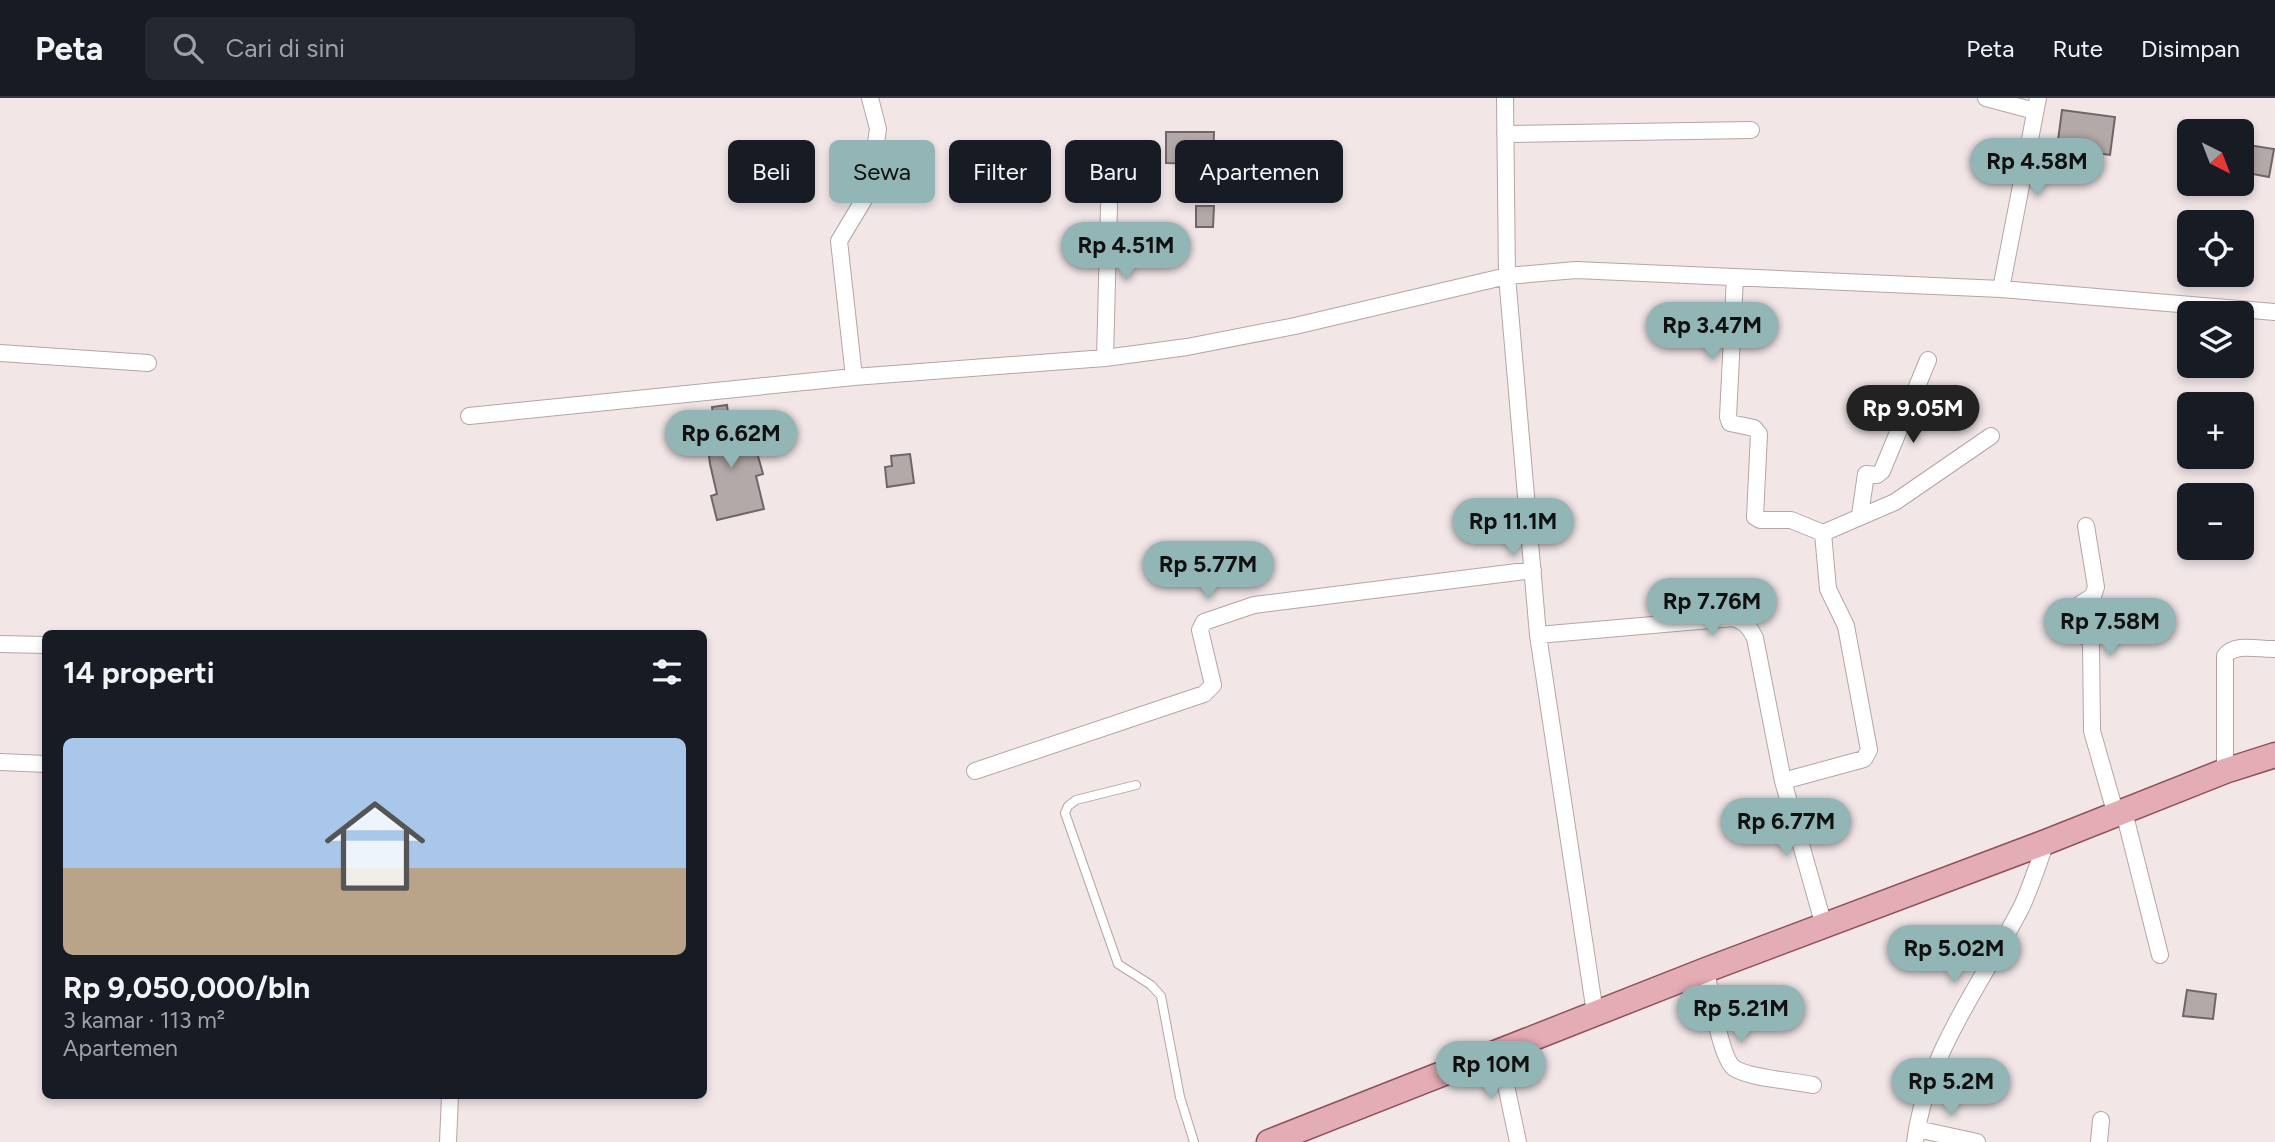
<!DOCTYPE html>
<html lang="id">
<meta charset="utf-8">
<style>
:root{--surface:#171b24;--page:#242831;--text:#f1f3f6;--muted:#9ea1a6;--line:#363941;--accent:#92b5b5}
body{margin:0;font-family:Figtree,sans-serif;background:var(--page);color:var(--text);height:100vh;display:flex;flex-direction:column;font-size:26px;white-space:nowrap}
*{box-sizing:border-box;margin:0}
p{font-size:23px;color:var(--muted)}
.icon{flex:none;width:38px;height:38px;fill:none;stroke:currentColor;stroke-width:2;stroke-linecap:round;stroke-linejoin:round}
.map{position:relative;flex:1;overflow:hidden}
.drawer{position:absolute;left:42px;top:532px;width:665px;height:469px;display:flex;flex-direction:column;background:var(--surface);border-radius:10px;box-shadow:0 4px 10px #0003}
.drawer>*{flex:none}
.top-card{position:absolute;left:728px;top:42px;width:665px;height:63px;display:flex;gap:14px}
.needle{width:46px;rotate:138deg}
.buttons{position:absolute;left:2177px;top:21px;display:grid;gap:14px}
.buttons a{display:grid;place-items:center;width:77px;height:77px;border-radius:10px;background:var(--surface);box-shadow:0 4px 10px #0003;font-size:35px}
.price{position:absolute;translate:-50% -60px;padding:0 16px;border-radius:24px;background:var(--accent);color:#111;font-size:23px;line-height:46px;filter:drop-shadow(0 2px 4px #0008)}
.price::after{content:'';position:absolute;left:50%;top:42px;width:21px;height:16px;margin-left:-10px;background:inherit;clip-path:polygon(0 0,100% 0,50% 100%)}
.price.on{background:#222;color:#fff}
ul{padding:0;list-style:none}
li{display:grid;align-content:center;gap:14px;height:371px;padding:0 21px}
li+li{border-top:2px solid var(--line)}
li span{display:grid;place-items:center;height:217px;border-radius:10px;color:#555}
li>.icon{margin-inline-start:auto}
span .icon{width:126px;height:126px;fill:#fffc;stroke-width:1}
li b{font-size:30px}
h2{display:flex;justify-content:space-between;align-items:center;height:84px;padding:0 21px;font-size:30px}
.pill{padding:0 24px;border-radius:10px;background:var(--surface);box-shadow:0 4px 10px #0003;font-size:24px;line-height:63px}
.pill.on{background:var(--accent);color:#111}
header{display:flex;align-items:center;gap:42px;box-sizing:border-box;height:98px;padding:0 35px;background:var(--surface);border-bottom:2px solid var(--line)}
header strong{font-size:33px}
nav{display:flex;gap:38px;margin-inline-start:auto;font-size:24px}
.search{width:490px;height:63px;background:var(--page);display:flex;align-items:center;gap:18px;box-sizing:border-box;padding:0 24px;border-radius:10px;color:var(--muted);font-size:26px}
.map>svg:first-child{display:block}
</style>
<header>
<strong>Peta</strong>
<div class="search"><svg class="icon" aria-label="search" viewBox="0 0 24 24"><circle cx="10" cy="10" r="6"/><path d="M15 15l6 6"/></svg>Cari di sini</div>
<nav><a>Peta</a><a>Rute</a><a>Disimpan</a></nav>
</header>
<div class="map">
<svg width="2275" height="1044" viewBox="0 0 2275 1044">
<rect width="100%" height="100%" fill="#f2e6e7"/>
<path fill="#b4a9a9" stroke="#716667" stroke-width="2" d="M2062,12L2115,19L2110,57L2057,50Z
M1166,34H1214L1213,66L1166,65Z
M2242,46L2274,51L2269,79L2242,74Z
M1196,108H1214L1213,129H1196Z
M1174,147L1176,166L1150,167L1149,149Z
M727,307L733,357L756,351L763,376L756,378L764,411L717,422L711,398L717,396L710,366L704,317L713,316L712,309Z
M910,356L914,385L887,389L885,369L892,368L891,358Z
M2187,892L2216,896L2213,921L2183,918Z"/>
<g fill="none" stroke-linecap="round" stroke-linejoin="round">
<g stroke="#b2a6a7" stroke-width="10">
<path id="lane" d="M1136,687L1076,702L1068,708L1065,715L1118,866L1151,887L1161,898L1180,999L1194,1044"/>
</g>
<g stroke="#b2a6a7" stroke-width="18">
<path id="street" d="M1505,0L1507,178L1538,537L1595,915
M1986,0L2035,13
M1505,36L1751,32
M1735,179L1728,319L1730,325L1754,330L1759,336L1755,419L1760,422H1791L1823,435L1828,491L1846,528L1869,652L1864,661L1783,683
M2001,191L2038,0
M0,255L148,265
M1105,260L1109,107
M854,279L839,143L869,93L878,31L870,0
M469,318L854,279L1105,260L1187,249L1295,228L1507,178L1576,172L2001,191L2275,214
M1860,417L1866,376L1877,377L1882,373L1928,262
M2086,428L2096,489L2093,498L2074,510C2072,537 2072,531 2091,542L2092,633L2116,717
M1823,435L1895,404L1991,338
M1538,537L1733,520C1745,524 1749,528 1755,540L1783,683L1824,828
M0,546L46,547
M0,664L46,666
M975,673L1204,596L1213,587L1200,532L1204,524L1254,507L1533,472
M2225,673V558C2235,544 2260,552 2275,551
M2124,714L2160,857
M1706,872C1710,891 1720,960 1734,970C1748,980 1794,983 1813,987
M1499,954L1518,1044
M1917,1031L1977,1044
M448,1044L450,998
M1915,1044C1927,954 1981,887 2021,810C2031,789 2038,766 2046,744
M2099,1044L2101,1022"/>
</g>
<g stroke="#8d5159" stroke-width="27">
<path id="primary" d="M1269,1044L1706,872L2046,744L2225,673L2275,657"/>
</g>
<use href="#lane" stroke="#fff" stroke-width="8"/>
<use href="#street" stroke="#fff" stroke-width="16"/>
<use href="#primary" stroke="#e4adb5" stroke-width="24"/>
</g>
</svg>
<div class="buttons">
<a><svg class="needle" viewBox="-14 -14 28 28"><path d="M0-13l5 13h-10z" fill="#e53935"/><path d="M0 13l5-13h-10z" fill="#9ea1a6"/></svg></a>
<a><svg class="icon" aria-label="locate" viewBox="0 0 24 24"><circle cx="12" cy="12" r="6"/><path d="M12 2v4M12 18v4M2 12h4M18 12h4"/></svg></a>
<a><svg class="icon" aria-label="layers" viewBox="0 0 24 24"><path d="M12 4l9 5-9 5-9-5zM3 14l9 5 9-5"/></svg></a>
<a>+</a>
<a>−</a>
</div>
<b class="price" style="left:2037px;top:100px">Rp 4.58M</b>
<b class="price" style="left:1126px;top:184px">Rp 4.51M</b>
<b class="price" style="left:1712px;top:264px">Rp 3.47M</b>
<b class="price on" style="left:1913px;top:347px">Rp 9.05M</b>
<b class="price" style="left:731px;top:372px">Rp 6.62M</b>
<b class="price" style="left:1513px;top:460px">Rp 11.1M</b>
<b class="price" style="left:1208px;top:503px">Rp 5.77M</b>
<b class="price" style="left:1712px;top:540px">Rp 7.76M</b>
<b class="price" style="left:2110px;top:560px">Rp 7.58M</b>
<b class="price" style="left:1786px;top:760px">Rp 6.77M</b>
<b class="price" style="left:1954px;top:887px">Rp 5.02M</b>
<b class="price" style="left:1741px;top:947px">Rp 5.21M</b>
<b class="price" style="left:1491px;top:1003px">Rp 10M</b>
<b class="price" style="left:1951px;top:1020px">Rp 5.2M</b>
<div class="top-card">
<a class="pill">Beli</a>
<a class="pill on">Sewa</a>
<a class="pill">Filter</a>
<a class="pill">Baru</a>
<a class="pill">Apartemen</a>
</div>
<section class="drawer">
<h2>14 properti<svg class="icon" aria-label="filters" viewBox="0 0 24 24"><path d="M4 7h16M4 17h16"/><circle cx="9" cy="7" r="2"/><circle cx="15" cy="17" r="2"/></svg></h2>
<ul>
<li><span style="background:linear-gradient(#a9c7e8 60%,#b9a48a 0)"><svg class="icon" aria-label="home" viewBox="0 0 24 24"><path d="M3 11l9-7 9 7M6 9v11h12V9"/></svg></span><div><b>Rp 9,050,000/bln</b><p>3 kamar · 113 m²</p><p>Apartemen</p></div></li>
</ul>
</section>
</div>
